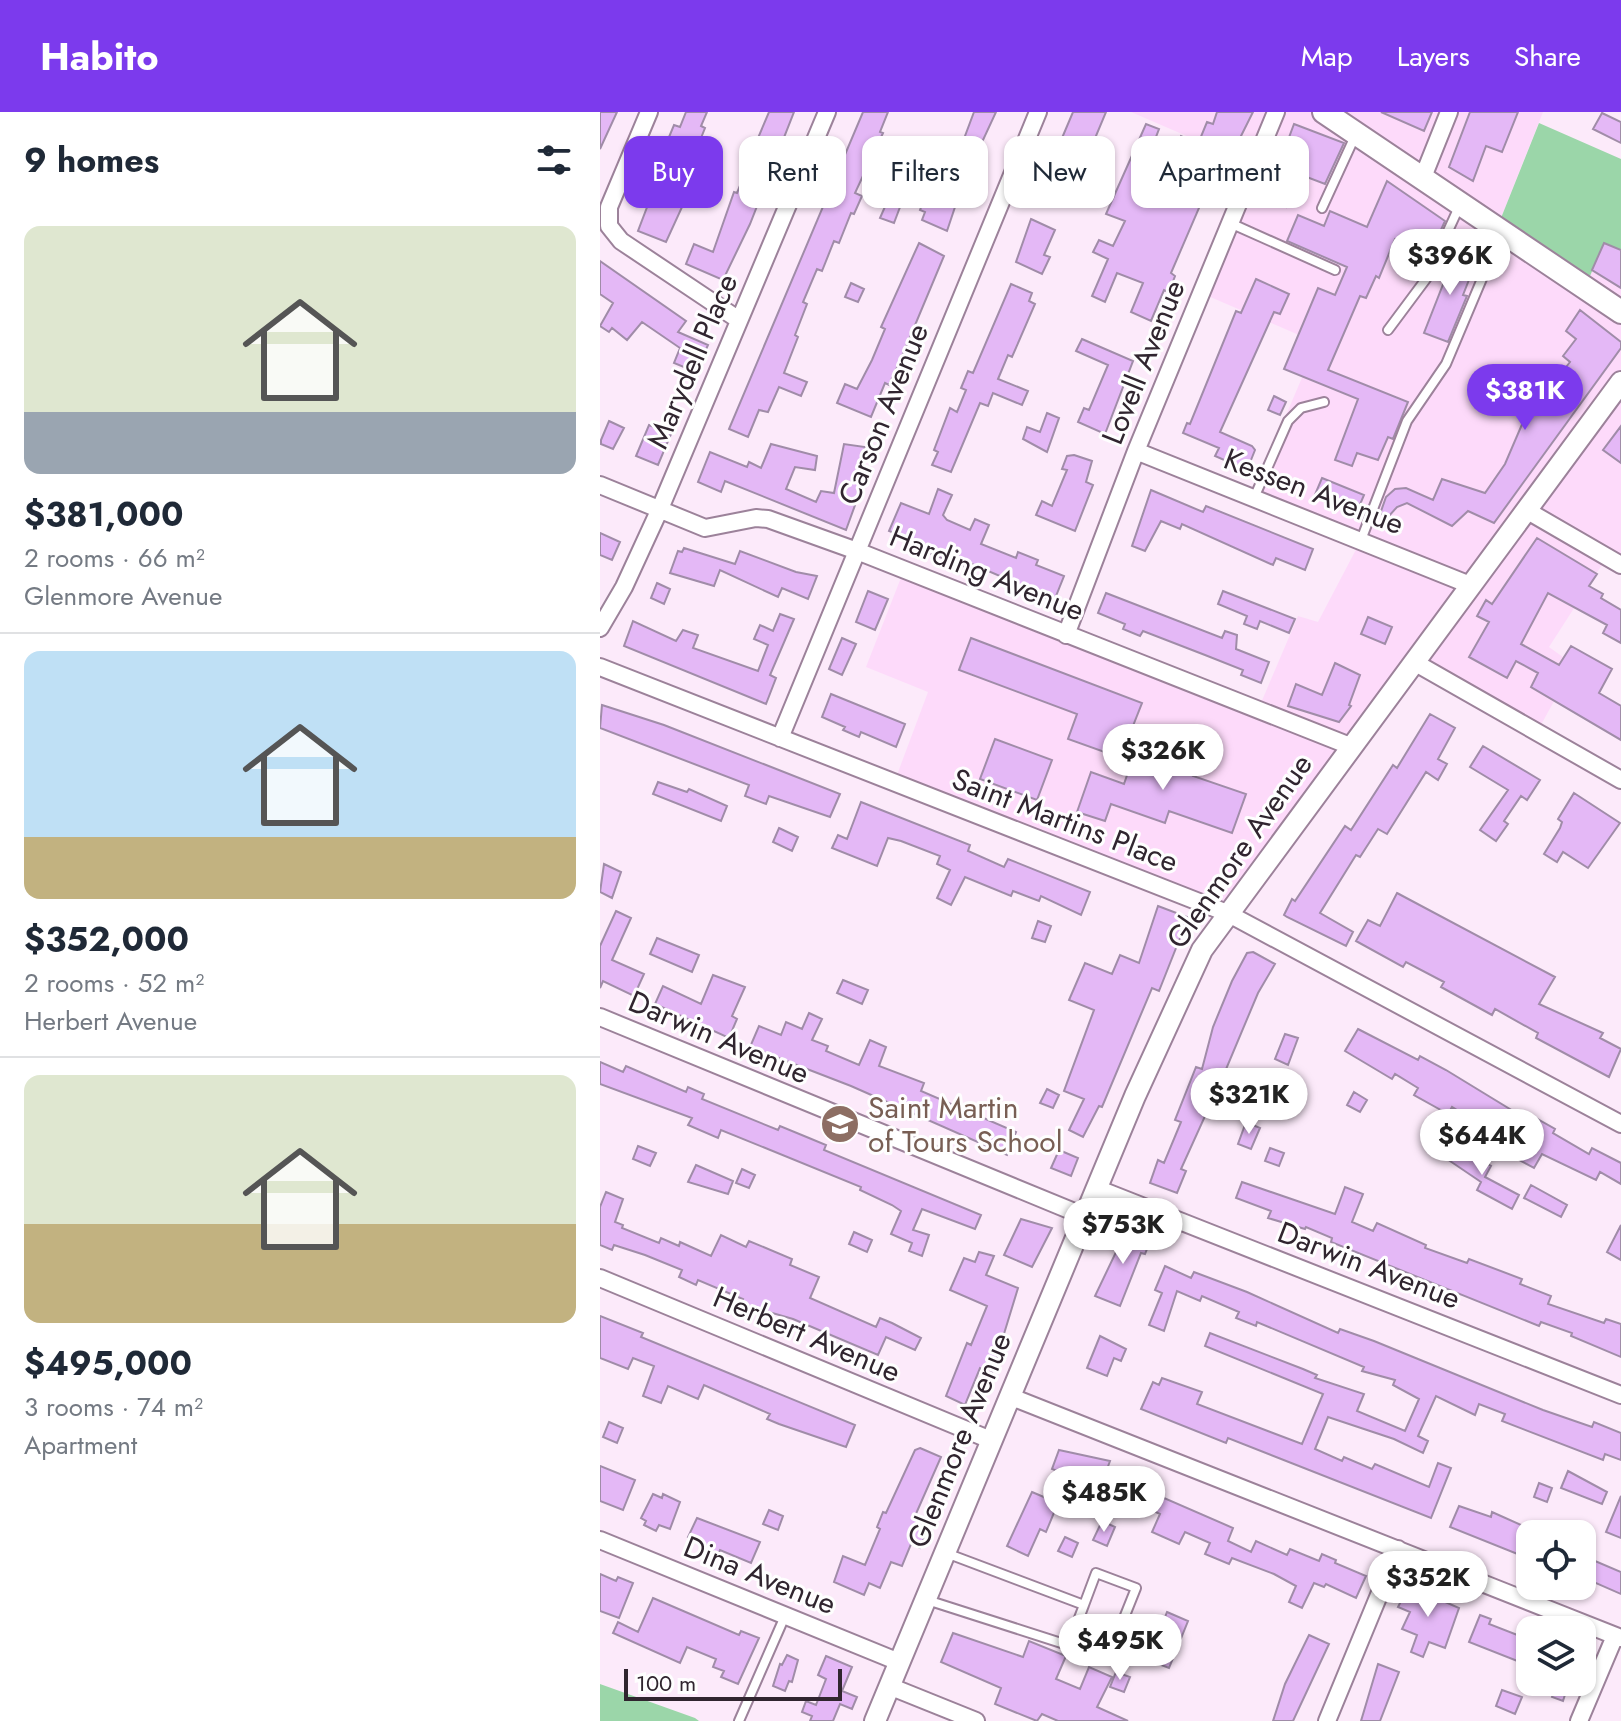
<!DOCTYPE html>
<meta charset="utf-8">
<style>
:root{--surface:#fff;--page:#f6f6f7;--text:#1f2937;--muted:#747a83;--line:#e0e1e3;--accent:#7c3aed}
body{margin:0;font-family:Jost,sans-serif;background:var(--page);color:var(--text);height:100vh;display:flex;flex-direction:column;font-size:30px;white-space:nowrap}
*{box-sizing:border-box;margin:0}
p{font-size:26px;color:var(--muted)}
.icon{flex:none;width:44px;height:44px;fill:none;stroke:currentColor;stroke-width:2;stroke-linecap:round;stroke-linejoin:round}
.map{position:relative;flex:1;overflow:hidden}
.side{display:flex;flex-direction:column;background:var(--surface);width:600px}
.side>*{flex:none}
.top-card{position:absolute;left:24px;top:24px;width:760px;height:72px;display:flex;gap:16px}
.tools{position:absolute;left:916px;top:1408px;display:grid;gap:16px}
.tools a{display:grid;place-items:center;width:80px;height:80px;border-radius:16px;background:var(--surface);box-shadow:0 2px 6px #0004;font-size:40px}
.scale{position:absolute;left:24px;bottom:20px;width:218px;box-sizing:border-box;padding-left:8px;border:4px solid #30252f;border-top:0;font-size:22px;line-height:28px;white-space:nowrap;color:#30252f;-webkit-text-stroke:6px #fefefe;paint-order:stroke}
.price{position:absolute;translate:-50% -68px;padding:0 18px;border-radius:28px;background:#fff;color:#222;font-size:26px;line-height:52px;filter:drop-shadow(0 2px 4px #0008)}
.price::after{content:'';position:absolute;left:50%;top:48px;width:24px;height:18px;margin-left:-12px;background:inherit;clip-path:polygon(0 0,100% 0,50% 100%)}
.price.on{background:var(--accent);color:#fff}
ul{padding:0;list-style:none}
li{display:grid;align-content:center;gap:16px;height:424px;padding:0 24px}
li+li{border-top:2px solid var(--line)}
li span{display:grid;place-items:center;height:248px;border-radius:16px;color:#555}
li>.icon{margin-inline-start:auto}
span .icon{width:144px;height:144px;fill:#fffc;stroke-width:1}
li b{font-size:34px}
h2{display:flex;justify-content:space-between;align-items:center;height:96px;padding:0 24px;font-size:34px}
.tag{padding:0 28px;border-radius:16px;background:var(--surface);box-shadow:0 2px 6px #0004;font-size:28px;line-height:72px}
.tag.on{background:var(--accent);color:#fff}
header{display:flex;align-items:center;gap:48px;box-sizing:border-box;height:112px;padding:0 40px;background:var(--accent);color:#fff}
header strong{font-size:38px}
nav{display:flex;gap:44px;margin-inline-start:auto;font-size:28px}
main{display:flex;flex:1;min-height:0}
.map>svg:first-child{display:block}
</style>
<header>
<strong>Habito</strong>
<nav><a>Map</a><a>Layers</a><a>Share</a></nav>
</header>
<main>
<section class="side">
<h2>9 homes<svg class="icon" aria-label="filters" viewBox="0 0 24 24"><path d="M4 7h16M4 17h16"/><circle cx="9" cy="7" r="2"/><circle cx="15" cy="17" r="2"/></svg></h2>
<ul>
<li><span style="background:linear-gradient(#dfe7d0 75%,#9aa5b1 0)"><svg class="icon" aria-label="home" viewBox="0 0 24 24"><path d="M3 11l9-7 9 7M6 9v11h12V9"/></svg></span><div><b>$381,000</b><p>2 rooms · 66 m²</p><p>Glenmore Avenue</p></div></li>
<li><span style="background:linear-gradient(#bfe0f5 75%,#c2b280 0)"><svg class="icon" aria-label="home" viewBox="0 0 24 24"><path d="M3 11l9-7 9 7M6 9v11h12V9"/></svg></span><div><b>$352,000</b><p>2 rooms · 52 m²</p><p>Herbert Avenue</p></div></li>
<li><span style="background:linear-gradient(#dfe7d0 60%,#c2b280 0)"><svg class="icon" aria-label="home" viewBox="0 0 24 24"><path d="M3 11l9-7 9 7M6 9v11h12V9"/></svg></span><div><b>$495,000</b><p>3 rooms · 74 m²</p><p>Apartment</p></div></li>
</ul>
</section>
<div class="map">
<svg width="1021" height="1609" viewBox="0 0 1021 1609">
<rect width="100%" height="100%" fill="#fceafa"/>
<path fill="#fddafa" d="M531,0H943L897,116L985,175L1004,131L1021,138V453L1007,445L949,535L974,553L937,620L814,550L627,801L294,671L328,580L266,555L304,458L658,598L698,504L718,510L761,428L651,385L704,261L699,223L601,181L654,53Z"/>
<path fill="#9bd6a9" d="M939,11L1021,47V138L1004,131L985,176L897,116Z
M0,1572L95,1606L99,1609H0Z"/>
<path fill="#e4b8f6" stroke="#a08ca8" stroke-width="2" d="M0,0H17L0,37Z
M86,0H107L101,14L105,16L80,78L88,82L66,130L38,119L73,27L69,25L74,13L80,15Z
M169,0H194L150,112L123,168L86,152L94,132L113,140L134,80L137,81L148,54L154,52L165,28L158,26Z
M263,0H288L280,20L283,21L255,81L262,84L254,102L251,101L239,131L234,129L222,159L217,157L203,190L207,192L195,223L198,225L184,261L207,270L201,284L179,275L168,300L159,298L148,325L129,317Z
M374,0H396L364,69L340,60L348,39L359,40Z
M473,0H506L483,55L488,57L480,76L456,66L472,30L462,26Z
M617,0H653L635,36L631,35L619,63L614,61L571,161L575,164L569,180L564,178L551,209L531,200L543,171L517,161L505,190L492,184L508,147L493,140L499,128L513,134L525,109L506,102L546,12L559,17L551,38L567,45L549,85L569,94L589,50L573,44L581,24L598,32L607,10L613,12Z
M781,0H832L824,19Z
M870,0H918L902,40L886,34L873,69L849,55Z
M1002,1L1021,10V31L993,17Z
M694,12L744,31L725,72L699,62L686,95L666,87Z
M787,69L845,109L830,142L795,127L779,166L776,164L766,186L760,184L728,258L808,290L793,327L788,325L778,348L757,341L752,354L735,348L758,287L684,257L718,176L735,183L747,155L687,129L698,103L724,114L730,99L767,115Z
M327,80L356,92L347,119L322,108L325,100L320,98Z
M287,90L300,95L294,111L280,106Z
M431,107L455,118L444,143L450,145L442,162L416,150Z
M319,131L344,144L300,249L289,273L285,271L271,305L237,291L245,272L257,277L272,248L285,217L281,215Z
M1004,131L1021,138V176L992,158Z
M847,138L876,150L863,183L867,184L848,230L824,221L851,152L842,148Z
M0,149L86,209L78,220L108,233L96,260L74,251L80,236L42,210L27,228L12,216L9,220L0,214L13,191L0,182Z
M656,167L689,182L680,202L674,200L620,320L652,334L655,338L647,358L615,344L619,336L583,321L587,311L590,312L636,199L641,201Z
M251,171L264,177L258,190L245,185Z
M411,172L432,181L429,189L435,192L412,245L408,243L398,267L428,279L422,293L393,281L388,294L380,291L351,360L332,353L338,340L334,338L350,296L357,300L366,278L361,276L368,259L373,261Z
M980,198L1021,230V236L894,411L868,399L852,414L807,391L797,395L789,404L780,402L786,385L795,377L806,376L833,388L842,367L885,381L905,352L923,310L970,250L963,244L976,227L966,219Z
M482,227L533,249L505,322L478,310L484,296L489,298L508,253L476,239Z
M674,284L686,290L680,303L668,298Z
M447,301L459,306L447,340L423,327L427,315L440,320Z
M9,309L24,316L13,337L1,332V328Z
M49,313L71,322L58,353L36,344Z
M1021,314V351L1003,338Z
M171,332L217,344L215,358L195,355L186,377L216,390L221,379L234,381L244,332L265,335L258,385L246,418L125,369L121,380L98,370L110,340L147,355L149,350L161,356Z
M474,343L492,349L486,370L493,373L475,419L436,403L442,389L452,394L467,358L462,357L467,344Z
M722,366L764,383L756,402L714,385Z
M338,377L352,383L343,403L347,408L370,418L375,407L389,413L381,432L416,446L418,440L438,448L436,453L464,464L454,489L412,474L414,470L372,452L370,457L329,441L331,436L325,433L289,419L301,391L329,402Z
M551,378L603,400L606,394L713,437L705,458L676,446L673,453L582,412L580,417L561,409L545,439L532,434Z
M0,421L20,430L12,448L0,443Z
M937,426L997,462L989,474L1003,482L1001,486L1021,498V531L1003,521L1007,513L948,481L921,532L959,553L971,534L1012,557L999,581L1021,594V628L931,575L938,561L916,549L907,566L869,545L889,510L877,504L886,488L892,492Z
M84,436L135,452L140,439L196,460L217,464L208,487L182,476L178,485L120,458L114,474L70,461L78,439L82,440Z
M57,471L70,477L64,492L51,486Z
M268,479L288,487L275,518L256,510Z
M623,479L695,507L689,521L660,509L657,517L644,512L647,504L618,492Z
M506,481L622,526L625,519L637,523L636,537L669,550L661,571L641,563L643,558L605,543L543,519L540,524L523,517L525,512L498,501Z
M180,502L194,507L170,563L176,566L166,592L24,534L33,509L76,529L83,518L98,523L93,536L158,559L168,533L154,527L160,513L173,519Z
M768,505L792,515L785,532L761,522Z
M242,526L256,532L242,563L229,557Z
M371,526L542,591L525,634L514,630L510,642L468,627L477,602L359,558Z
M735,551L760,563L749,593L751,594L739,610L688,594L696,572L722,583Z
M231,582L305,612L296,635L261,620L259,625L243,618L245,615L222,605Z
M2,593L64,613L240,682L230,705L169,684L166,692L145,684L149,673L0,616Z
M830,602L855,616L838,647L847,652L838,668L826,660L787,722L778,717L760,745L756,743L720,801L753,820L746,834L687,805L684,803L692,787L695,789L745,714L751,718L793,653L797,656Z
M395,627L452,648L437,688L380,667Z
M538,631L598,651L593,664L646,682L632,721L569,699L565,711L511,692L505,709L477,700L491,660L524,672Z
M883,634L940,668L927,688L921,684L904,709L908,712L896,729L880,718L908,678L870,655Z
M58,670L87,680L89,677L127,694L121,709L53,682Z
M974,681L1020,711L988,756L963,740L957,750L944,742L960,716L962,710L958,707Z
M261,690L370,733L368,739L404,755L408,747L490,780L481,803L441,784L439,789L413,779L411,784L365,765L351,793L337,786L350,758L337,752L340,744L301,729L288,726L277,754L232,736L238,723L247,727Z
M179,716L198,725L192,739L173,730Z
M4,752L21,760L12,786L0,780Z
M797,781L955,865L939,892L1003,921L1000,926L1021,937L1009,965L936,926L938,921L895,897L892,903L841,875L844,870L806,850L803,855L756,829L768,808L780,814Z
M558,794L595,808L589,823L582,821L559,879L552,876L502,995L499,994L483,1025L469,1018L484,987L464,979L494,898L469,888L485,851L512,862L520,843L539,851Z
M16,799L31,806L12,848L44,862L34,884L3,869L0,876V834Z
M438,809L451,814L445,830L432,826Z
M57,826L99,843L92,860L50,842Z
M653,840L675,852L658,881L616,981L649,995L643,1007L610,993L581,1057L586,1059L577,1081L550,1071L558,1048L564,1051L581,1010L575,1008L596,955L602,957L613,915L632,869L647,841Z
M113,863L145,875L132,904L137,907L129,926L55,892L63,874L101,892Z
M243,868L268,878L262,892L237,881Z
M209,901L222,907L212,928L228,934L226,939L259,953L270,928L286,935L279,954L324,971L321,979L416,1020L407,1043L251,974L150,935L159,914L181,923L186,910L202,917Z
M758,917L818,948L820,944L846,958L931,1010L934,1005L955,1017L953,1021L989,1042L992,1036L1021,1051V1072L1000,1060L996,1068L942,1042L934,1056L912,1044L921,1029L870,1000L868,1005L852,995L848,1002L814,983L818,976L795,962L792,967L745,939Z
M685,922L698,926L688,953L675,947Z
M0,950L23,960L26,954L86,980L88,975L104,982L102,987L178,1018L180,1014L209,1026L226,1033L224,1038L381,1103L375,1117L322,1097L313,1118L329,1123L322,1144L309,1139L312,1131L291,1122L301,1099L292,1093L260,1078L261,1075L121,1018L118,1026L88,1013L92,1006L0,972Z
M447,977L459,983L453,996L440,991Z
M754,980L767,988L760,1000L747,993Z
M646,1010L660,1016L651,1037L638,1032Z
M854,1033L891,1054L885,1065L919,1083L912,1097L877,1078L881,1070L847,1047Z
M38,1034L56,1041L50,1054L33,1047Z
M670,1036L684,1041L679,1054L665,1049Z
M459,1038L478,1046L471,1064L451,1056Z
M96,1053L133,1069L128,1082L88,1070Z
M142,1057L155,1063L149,1076L136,1071Z
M642,1070L735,1102L745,1075L763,1082L752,1110L773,1119L777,1111L826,1133L825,1136L867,1151L869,1147L922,1167L920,1172L951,1184L948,1192L1004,1211L1006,1207L1021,1212V1245L971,1224L972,1221L941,1210L939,1214L731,1130L732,1126L706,1115L705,1117L668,1106L671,1099L636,1086Z
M931,1073L967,1093L961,1105L924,1086Z
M6,1080L23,1087L15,1110L23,1113L22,1116L59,1131L61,1126L79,1134L80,1130L111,1144L121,1123L146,1135L149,1129L192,1147L190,1153L219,1165L210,1186L276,1215L280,1206L292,1211L321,1226L315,1238L286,1225L278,1243L193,1207L141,1192L143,1187L98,1168L96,1173L79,1165L82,1158L45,1143L14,1133L12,1138L0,1133V1095Z
M421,1107L452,1116L432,1155L404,1143Z
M1021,1113V1148L1007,1140Z
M528,1115L552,1124L545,1142L541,1141L520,1194L495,1184Z
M254,1120L272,1128L267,1140L249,1132Z
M379,1140L394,1144L386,1163L418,1176L392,1261L380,1256L365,1293L346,1284L367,1231L371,1233L387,1194L350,1178L364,1146L375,1150Z
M565,1154L591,1166L594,1160L647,1180L738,1221L740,1217L774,1229L943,1298L992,1315L994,1310L1021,1321V1348L1005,1342L1003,1348L902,1309L905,1302L879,1292L875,1303L836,1284L818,1324L828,1329L823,1341L794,1327L728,1305L715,1337L742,1349L744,1345L772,1357L775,1352L829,1375L838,1351L851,1356L831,1406L628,1326L626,1331L541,1297L553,1270L559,1273L562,1266L602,1280L597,1292L702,1332L723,1282L605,1234L610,1221L703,1257L717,1263L715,1266L764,1282L757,1299L805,1319L819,1287L793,1273L795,1268L762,1259L764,1255L657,1210L656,1214L636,1206L639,1200L602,1184L600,1189L577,1179L564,1219L549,1213L562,1181L555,1178Z
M0,1204L43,1221L41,1225L255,1313L246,1335L179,1312L167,1307L170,1302L104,1273L98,1287L68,1274L61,1291L43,1284L54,1254L33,1246L28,1257L0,1246Z
M500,1224L526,1237L521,1249L514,1246L507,1264L487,1256Z
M9,1310L23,1316L17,1331L3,1325Z
M320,1336L341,1345L315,1404L330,1410L320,1436L311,1432L302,1454L291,1450L280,1476L269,1471L264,1483L234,1470L243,1444L265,1453L280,1417L277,1415L283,1400L286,1401L315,1338Z
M459,1338L510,1349L500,1376L452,1357Z
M0,1354L35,1368L23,1398L0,1389Z
M968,1359L1007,1380L1002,1392L961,1376Z
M544,1371L559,1378L557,1383L633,1416L628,1429L651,1440L656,1429L687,1443L690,1437L719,1449L722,1442L736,1448L735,1451L766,1464L756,1486L726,1472L724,1475L714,1471L702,1496L689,1490L696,1474L674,1462L632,1446L629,1452L605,1442L610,1431L585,1420L579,1432L552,1420L560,1402L535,1390Z
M939,1371L952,1376L947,1390L934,1385Z
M432,1380L458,1391L446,1420L440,1417L428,1444L407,1434Z
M53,1382L62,1386L63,1382L80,1390L70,1417L59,1413L56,1419L44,1413L46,1409L41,1406Z
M1021,1384V1426L1006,1420Z
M859,1394L891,1405L892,1400L930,1417V1447L850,1415Z
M169,1398L183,1404L178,1418L163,1412Z
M97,1406L160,1430L151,1451L120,1438L118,1443L88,1425Z
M502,1409L515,1415L507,1434L493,1428Z
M465,1425L478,1431L472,1445L458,1439Z
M988,1446L1021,1460V1482L982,1465Z
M0,1462L16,1469L18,1465L33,1471L19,1506L0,1499Z
M809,1474L859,1496L845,1536L829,1530L823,1545L811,1540L817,1523L802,1517L810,1500L798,1495Z
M53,1486L139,1523L141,1519L159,1526L138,1572L121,1565L124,1559L113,1555L116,1547L87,1535L80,1551L13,1521L18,1510L38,1520Z
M567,1500L588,1509L569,1556L548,1548Z
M880,1503L891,1507L889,1512L930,1528V1554L869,1530Z
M353,1521L423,1545L429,1529L466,1544L456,1567L480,1577L489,1555L512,1565L497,1595L528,1609H458L442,1602L437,1609L395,1592L401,1576L341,1550Z
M709,1523L729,1532L693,1609H673L685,1572Z
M187,1543L198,1548L192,1570L189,1569L185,1579L173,1574L180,1552L182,1553Z
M226,1544L252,1555L242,1579L257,1585L252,1597L240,1592L233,1609H210L212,1604L202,1600L206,1589L216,1593L226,1567L218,1563Z
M778,1552L799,1560L780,1609H761Z
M516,1560L530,1565L524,1580L510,1575Z
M957,1570H969L963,1589L952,1585Z
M902,1578L922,1585L915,1602L896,1594Z"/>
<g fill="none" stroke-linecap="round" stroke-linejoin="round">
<g stroke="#9c829a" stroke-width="12">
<path id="service" d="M722,96L756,22
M630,111L735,158
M788,218L826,167L859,95
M654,386L688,309L701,296L724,290
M761,428L807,309L846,252L884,162L909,125
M327,1488L508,1546L536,1476L496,1461L484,1493L346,1441
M468,1535L484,1493
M139,1609L185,1504"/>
</g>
<g stroke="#9c829a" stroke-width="20">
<path id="minor" d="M49,0L9,95V114L21,129L139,208
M823,65L849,0
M536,339L870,473
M0,373L105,416L156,406L168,407L257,439L750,634
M926,398L1021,453
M0,516L24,475L59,399L227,0
M466,523L536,339L676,0
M814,550L1021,668
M0,555L627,801L1021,1012
M180,626L438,0
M0,905L484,1104
M496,1076L1021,1283
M0,1166L393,1329
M409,1284L1021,1526
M0,1428L299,1550
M289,1574L376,1609
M727,1609L798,1437
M979,1609L1015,1524"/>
</g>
<g stroke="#9c829a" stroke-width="24">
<path id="tertiary" d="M275,1609L535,984L602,838L1021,270"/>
</g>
<g stroke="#9c829a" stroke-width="26">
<path id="secondary" d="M724,0L1021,200"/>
</g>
<use href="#service" stroke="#fff" stroke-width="8"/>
<use href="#minor" stroke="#fff" stroke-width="16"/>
<use href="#tertiary" stroke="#fff" stroke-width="20"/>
<use href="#secondary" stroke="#fff" stroke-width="22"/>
</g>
<defs>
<g id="school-disc" transform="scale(2)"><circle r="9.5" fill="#8d6e63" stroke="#fefefe"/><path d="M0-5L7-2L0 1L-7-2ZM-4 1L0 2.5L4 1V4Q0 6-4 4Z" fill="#fff"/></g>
</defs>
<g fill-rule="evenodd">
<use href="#school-disc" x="240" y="1012"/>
</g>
<g text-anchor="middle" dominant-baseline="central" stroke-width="6" stroke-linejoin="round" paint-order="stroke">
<g font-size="30" fill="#30252f" stroke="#fefefe">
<text transform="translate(92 249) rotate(-67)">Marydell Place</text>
<text transform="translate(543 250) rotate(-68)">Lovell Avenue</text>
<text transform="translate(283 302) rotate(-68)">Carson Avenue</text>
<text transform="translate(714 379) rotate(21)">Kessen Avenue</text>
<text transform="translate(387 461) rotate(22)">Harding Avenue</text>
<text transform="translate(465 708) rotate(21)">Saint Martins Place</text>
<text transform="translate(639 739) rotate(-55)">Glenmore Avenue</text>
<text transform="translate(119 925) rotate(23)">Darwin Avenue</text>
<text transform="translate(769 1153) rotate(21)">Darwin Avenue</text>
<text transform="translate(207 1222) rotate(23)">Herbert Avenue</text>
<text transform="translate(359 1328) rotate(-68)">Glenmore Avenue</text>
<text transform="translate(160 1463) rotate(22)">Dina Avenue</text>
</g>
<g font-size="30" fill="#785e54" stroke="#fefefe" text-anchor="start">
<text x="268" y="995">Saint Martin<tspan x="268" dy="34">of Tours School</tspan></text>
</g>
</g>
</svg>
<div class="tools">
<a><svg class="icon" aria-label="locate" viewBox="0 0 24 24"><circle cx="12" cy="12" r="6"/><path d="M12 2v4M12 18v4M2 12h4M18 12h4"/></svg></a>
<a><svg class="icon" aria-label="layers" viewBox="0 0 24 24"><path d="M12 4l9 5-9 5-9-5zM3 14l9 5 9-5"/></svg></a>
</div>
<div class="scale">100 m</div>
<b class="price" style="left:850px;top:185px">$396K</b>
<b class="price on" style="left:925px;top:320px">$381K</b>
<b class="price" style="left:563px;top:680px">$326K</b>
<b class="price" style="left:649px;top:1024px">$321K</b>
<b class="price" style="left:882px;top:1065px">$644K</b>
<b class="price" style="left:523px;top:1154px">$753K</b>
<b class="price" style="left:504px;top:1422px">$485K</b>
<b class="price" style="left:828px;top:1507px">$352K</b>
<b class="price" style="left:520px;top:1570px">$495K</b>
<div class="top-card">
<a class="tag on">Buy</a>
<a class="tag">Rent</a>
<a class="tag">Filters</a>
<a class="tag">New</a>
<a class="tag">Apartment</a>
</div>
</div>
</main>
